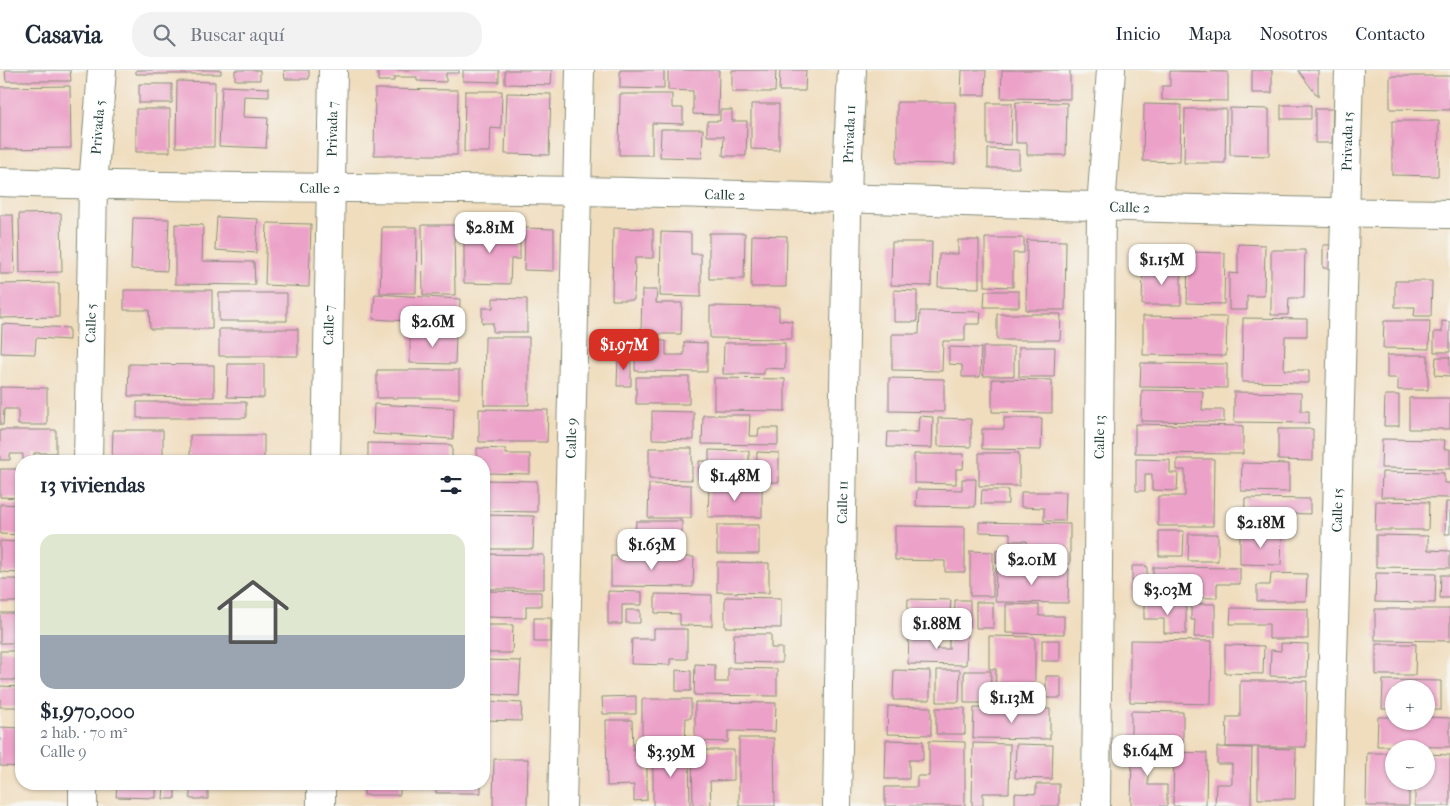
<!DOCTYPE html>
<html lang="es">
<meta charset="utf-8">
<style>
:root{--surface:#fff;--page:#f2f2f3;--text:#1f2937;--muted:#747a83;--line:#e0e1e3;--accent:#d93025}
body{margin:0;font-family:"IM FELL French Canon",serif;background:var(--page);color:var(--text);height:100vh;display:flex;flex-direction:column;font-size:19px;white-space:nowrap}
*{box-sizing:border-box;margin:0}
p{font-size:16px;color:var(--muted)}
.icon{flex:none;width:28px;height:28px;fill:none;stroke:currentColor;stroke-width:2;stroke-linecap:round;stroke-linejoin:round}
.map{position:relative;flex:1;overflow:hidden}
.side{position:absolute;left:15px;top:385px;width:475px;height:335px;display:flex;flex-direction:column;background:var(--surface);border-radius:20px;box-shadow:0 1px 4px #0004}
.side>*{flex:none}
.controls{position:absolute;left:1385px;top:610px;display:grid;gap:10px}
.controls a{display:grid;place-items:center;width:50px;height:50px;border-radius:50%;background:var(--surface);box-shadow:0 1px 4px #0004;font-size:25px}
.price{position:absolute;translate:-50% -42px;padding:0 11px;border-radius:10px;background:#fff;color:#222;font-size:16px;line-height:32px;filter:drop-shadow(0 1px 2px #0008)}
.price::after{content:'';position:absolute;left:50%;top:30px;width:15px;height:11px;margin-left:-8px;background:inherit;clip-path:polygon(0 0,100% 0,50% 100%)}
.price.selected{background:var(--accent);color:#fff}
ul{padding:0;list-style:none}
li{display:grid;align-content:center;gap:10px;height:265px;padding:0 25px}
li+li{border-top:1px solid var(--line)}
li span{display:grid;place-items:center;height:155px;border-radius:15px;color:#555}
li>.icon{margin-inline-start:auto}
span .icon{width:90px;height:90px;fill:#fffc;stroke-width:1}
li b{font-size:21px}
h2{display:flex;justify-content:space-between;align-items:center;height:60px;padding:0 25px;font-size:21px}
header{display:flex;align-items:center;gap:30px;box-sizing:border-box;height:70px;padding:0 25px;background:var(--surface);border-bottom:1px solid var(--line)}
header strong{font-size:24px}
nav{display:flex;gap:28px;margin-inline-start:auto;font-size:18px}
.search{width:350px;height:45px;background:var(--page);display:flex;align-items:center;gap:12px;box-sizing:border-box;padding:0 18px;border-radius:20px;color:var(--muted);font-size:19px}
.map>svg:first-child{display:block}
</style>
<header>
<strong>Casavia</strong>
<div class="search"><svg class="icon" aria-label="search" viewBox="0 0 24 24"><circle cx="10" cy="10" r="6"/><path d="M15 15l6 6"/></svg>Buscar aquí</div>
<nav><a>Inicio</a><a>Mapa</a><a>Nosotros</a><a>Contacto</a></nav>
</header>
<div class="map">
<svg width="1450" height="736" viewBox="0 0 1450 736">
<rect width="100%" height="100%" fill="#f6f6f2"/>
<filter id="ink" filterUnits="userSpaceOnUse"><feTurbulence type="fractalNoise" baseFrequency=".02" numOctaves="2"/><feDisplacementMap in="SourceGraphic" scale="10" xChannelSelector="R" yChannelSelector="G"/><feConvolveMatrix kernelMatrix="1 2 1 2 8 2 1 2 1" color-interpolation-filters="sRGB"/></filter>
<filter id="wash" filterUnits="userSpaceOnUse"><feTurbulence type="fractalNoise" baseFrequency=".0096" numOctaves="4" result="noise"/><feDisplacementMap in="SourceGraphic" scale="20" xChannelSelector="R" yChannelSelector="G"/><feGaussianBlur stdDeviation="1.12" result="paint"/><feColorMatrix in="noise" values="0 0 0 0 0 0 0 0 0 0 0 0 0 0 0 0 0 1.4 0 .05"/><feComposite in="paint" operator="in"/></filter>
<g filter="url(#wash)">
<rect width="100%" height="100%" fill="#f0ddbe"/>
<g id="blocks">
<path fill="#eca1c8" d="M5,0H70L71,11H6Z
M136,0H221V4H136Z
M235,0H260V10H235Z
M284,0H309V9H285Z
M378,0H459V3H446V12L417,11V7H394V11H378Z
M463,0H499V12L463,11Z
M505,0H552L551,15L505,14Z
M620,0H664V19L620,18Z
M668,0H719L718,45L693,44V21L668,20Z
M732,0H776L775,22H732Z
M780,0H806L805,21H779Z
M962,0H986L985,25H961Z
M1002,0H1070V29L1001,28Z
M1252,0H1272V23H1252Z
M1298,0H1318V27Z
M1170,1L1228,2V31L1162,30V16H1170Z
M1390,6H1450V40L1390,39Z
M177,11L215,12L214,77H176Z
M139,14H172V33H139Z
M70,16L71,78L0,79V17Z
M222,16L269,18V27L244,26L243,47L268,48L266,78L219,76Z
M375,19L458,20L457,85H374Z
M465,21H502L501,59L491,58L490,82H464Z
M507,23L551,24L549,85L505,84Z
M620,24H672V38H683V54L652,53V85H619Z
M897,32H955V94L897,93Z
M1016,32L1067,33L1066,85H1027V73H1016Z
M987,33H1012L1011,75L987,74Z
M751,34H779V80L751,79Z
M1144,34L1181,35L1180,92L1143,91Z
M1281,35H1311V49H1281Z
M1230,38L1269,39V86L1230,85Z
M136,39H170V82H136Z
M1185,39H1226L1225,93H1184Z
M1315,39H1333L1332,73H1315Z
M720,40H732V51H747L746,86H723L724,66H707V51H720Z
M1392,51H1439L1438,106L1392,105Z
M661,59H703L702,88L660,87Z
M988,79L1019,80V98H988Z
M61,143L62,202L20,203L19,144Z
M0,145H13L15,204H0Z
M217,147L258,149L256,183L215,180Z
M133,148L169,149L167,201L131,199Z
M267,153L311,154L309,217L265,215Z
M175,154L203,155L202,191L254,192L255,215L175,214Z
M422,155H454L455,225H423Z
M382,157H417L416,223H380Z
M464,158H520V189H511L510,214L464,213Z
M525,158L554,159V201L524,200Z
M613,158L653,159V188H635L634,230H612Z
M661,162L691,163V184H701V227L660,226Z
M709,163H745L744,209H709Z
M752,165L787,166L786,217H751Z
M985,168H1024V183H1013V217L985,216Z
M958,170H979V218L938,217L939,184H958Z
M1027,170L1066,171L1065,240H1026Z
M892,172H932L931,216L891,215Z
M1238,174L1265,175L1264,226H1247V240H1229V203L1238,204Z
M1323,175H1337V199L1323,198Z
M1271,180H1305L1304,228H1289L1288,245H1271Z
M1188,182L1225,183L1224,234L1187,233Z
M1143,197H1181V235H1142Z
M1395,211H1432L1431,246H1414L1415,237H1395Z
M59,213V247L0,248V214Z
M124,220H212V259H150L149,240H124Z
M642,220H657L656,233H682L681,264H641Z
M894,220L917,221V252H894Z
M985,221H1019V237H984Z
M219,223H287V251H219Z
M375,224L460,229L459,254L373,249Z
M493,228L527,229V262H493V253H482V238H493Z
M710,236L779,237V250L792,251V269L710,268Z
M920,241L981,242L980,254H965V271H943L942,301L892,300V264H919Z
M997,244H1061L1060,270H997Z
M1143,246L1227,247L1226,286L1143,285Z
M1243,248L1307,249V266H1285L1284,300H1309V313L1242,312Z
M1384,251H1430L1429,279L1383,278Z
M1442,251L1450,252V282H1434V262H1442Z
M2,254L69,258V270L36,268L35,284L1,283Z
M219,259H298V286H219Z
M410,262L456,264L455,294L410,293Z
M485,267H529V335H484Z
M620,270L666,271V285H684V272L707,273V302L635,301V282H620Z
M724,273H785V299L764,298V304H723Z
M949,277L981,278L980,307H962V295L949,294Z
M983,277H1014V306H983Z
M1019,277H1055L1054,307H1019Z
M618,285H631V316H617Z
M1387,285H1428V320H1398V308H1387Z
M1436,287H1450V306L1435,305Z
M1141,293L1227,294V318L1140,317Z
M129,294L214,295V327L128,326Z
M228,294H264V328L227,327Z
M377,300H459V328H377Z
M636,307H689V334H636Z
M714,308L785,309V341L714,340Z
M889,308L944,309V342L889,341Z
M992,309L1052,310V343L992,342Z
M0,317L47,318V355H18V339H4L3,355H0Z
M1142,320L1203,321L1202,340H1224V352L1141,351Z
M1234,322L1301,323V341H1309V353L1234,352Z
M1385,325H1399V356H1384Z
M1409,328H1450V359H1409Z
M137,332H246V348H137Z
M374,334L454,338L453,369L373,364Z
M479,339L548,340L547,372H479Z
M652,341L694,342V370L652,369Z
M703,345H750L749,366H758L759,358H778V375L702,374Z
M919,346L933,347L932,378L887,377L888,362H918Z
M938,348L971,349V377L938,376Z
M1004,348H1042L1041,380L982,379V359H1004Z
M1135,354L1243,356V384L1135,383Z
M1278,359H1313V391L1278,390Z
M0,360H56V383H34V390H23V384H10V390H0Z
M113,360H163V391H112Z
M190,365H264V391H190Z
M1382,369L1445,370L1444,379H1450V399L1381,398Z
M368,373L452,375V391H368Z
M477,378L506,379V384H530V404L484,403V391H477Z
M649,378H692V410L649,409Z
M709,380L749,381V412L699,411V391H709Z
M757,382L779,383V412H756Z
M979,383H1019V416H979Z
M914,384H964L963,399H956V414L914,413Z
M1136,389L1170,390V403H1178L1177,421L1152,420V404H1145V421H1136Z
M1177,389H1214L1213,456H1158V426H1185V400H1177Z
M1242,393L1289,394V422L1241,421Z
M0,399H21V428L0,427Z
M1382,402L1444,403V413H1450V428L1381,427Z
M962,409H976L975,437L916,436L917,419L962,420Z
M484,410L537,411V442L484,441Z
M649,414L691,415V448H648Z
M709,416L762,417V447H708Z
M982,420H1008V434H981Z
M1021,422H1066L1065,451H1044V438L1021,437Z
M1245,428L1310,429V444L1281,443V459L1244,458Z
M1376,431L1429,432L1428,460H1375Z
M1446,432H1450V464H1445Z
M0,434L21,435V465L0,464Z
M484,445L534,446L533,479H484Z
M636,451H682V484L617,483L618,466H635Z
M979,452L1070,454V494L996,493V480L1016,481V486H1046V477H1027V471H1010V463L979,462Z
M717,455H759V484H717Z
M895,456L965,457V502H945V491L895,490Z
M1159,461H1184L1183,486H1159Z
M1240,463L1282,464L1281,495L1240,494Z
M1189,464H1218V491H1188Z
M1376,465L1428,466V480L1450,481V498L1376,497Z
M0,471L21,472V503L0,502Z
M970,481L993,482V526H970Z
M484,484L544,485V519H484Z
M611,486L694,487L693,517L611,516Z
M717,492L769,493V523L717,522Z
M1132,496H1147V527H1132Z
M1153,497L1240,498V514H1217V528L1168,527V513H1153Z
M996,498L1069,499L1068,533L995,532Z
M1271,503L1307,504L1306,531H1257V515H1270Z
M1376,503L1436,504L1435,533L1375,532Z
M1441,505H1450V528H1440Z
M0,509H21V532H0Z
M484,521L541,522V536H526V548L484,547Z
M608,521L642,522V535H622V554H608Z
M655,524L712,525V556L680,555V544L655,543Z
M725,527L781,528V558L725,557Z
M908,529L951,530L950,542H932V557H907Z
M955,530H970V558H954Z
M976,532H993V558H976Z
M1006,534L1039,535V546H1064V564L1006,563Z
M1144,534H1186V564L1164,563V549H1144Z
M1191,534H1215V567H1194L1195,550H1191Z
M1231,538L1308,539V569H1269V554H1230Z
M1375,539H1450V571L1375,570Z
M626,540H640V553H626Z
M0,543H21V563H15V573H0Z
M534,548H551V572H534Z
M484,555H513L512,583H484Z
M654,559H687V589H670V595L631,594L632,569H654Z
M909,563L936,564V579H949V564L967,565L966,595L908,594Z
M734,564H771V578H782V593L733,592Z
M989,566L1035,567V633L995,632L996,599H989Z
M1042,570H1060V591H1042Z
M1130,570L1212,571L1211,634L1130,632Z
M1281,573L1308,574L1307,607L1270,606L1271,580L1281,581Z
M1376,574H1416L1415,605H1376Z
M1225,575L1264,576L1263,604L1225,603Z
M0,581H21V610H0Z
M484,590L521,591L519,626L484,624Z
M695,594L715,595V612H728V598L777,599V626L694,625Z
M676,600L691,601V621H676Z
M894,600L930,601V630H893Z
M937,600H960L959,632H937Z
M964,601H991L990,633H964Z
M1046,606H1061V628H1046Z
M1383,610L1441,611V640H1426V619H1394V639H1382Z
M1240,611H1307L1306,677H1226L1227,647H1240Z
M0,616L21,617V637H0Z
M636,626V644H603L602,627Z
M642,629H691V648H686L685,673H642Z
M484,631L522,633L521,651L484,650Z
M695,632L776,633L775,662L728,661V672L695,671Z
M888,636L931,637V665L887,664Z
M936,638H965V664H936Z
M974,638L1050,639V669L973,668Z
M1131,641L1183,642V672H1131Z
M1378,647H1394V651H1426V647L1450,648V677L1377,676Z
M606,650H632L633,680H647V730L634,731V715L607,716Z
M0,657L21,658V697L0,696Z
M739,668H774L775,736H739Z
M886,670L923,671V690H909V709H885Z
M929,671L965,672V736H885V717H917V706H929Z
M973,673L1010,674L1009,723H983V736H972Z
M1016,674L1053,675L1052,709L1015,708Z
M1217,677L1252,678L1251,736H1215L1216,714H1232V694H1217Z
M1132,678H1170V694H1148V715H1167V736H1131Z
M1258,678L1296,679L1295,729H1258Z
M653,680H689L690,736H653Z
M692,680H734V710L710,711L711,735H693Z
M1174,682L1207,683L1206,736H1173Z
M1367,683H1394V711H1409V736H1366Z
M1426,684L1450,685V736H1415V711H1426Z
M494,689H528L527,736H493Z
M117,714H156V728L116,727Z
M164,714H240V717H208V729H190V720H175V729H163Z
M364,714H400V725H364Z
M436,714H481V723H436Z
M1036,714H1059V736H1015V723L1036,724Z"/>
</g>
</g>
<g filter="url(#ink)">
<use href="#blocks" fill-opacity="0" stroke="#888d79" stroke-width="1"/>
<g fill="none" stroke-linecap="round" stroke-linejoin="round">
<g stroke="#888d79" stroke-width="30">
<g id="street">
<path id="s1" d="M0,112C194,119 389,117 583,121C872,127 1161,141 1450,144"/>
<path id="s2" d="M88,391L93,116L102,0"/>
<path id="s3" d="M326,391L333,0"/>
<path d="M83,736V714"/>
<path d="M321,736V714"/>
<path id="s4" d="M562,736L580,0"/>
<path id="s5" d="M837,736L848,84L852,0"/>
<path id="s6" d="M1096,736L1101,137L1111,0"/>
<path id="s7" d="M1329,736L1349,0"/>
</g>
</g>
<use href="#street" stroke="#fff" stroke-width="28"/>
</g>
</g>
<g text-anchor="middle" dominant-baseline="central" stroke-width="5" stroke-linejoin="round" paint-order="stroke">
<g font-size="14" fill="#1f3d34" stroke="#f6f6f2">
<text stroke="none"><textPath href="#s2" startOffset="334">Privada 5</textPath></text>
<text stroke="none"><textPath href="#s3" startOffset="332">Privada 7</textPath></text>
<text stroke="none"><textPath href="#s5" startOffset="672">Privada 11</textPath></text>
<text stroke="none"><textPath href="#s7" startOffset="665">Privada 15</textPath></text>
<text stroke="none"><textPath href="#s1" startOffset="320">Calle 2</textPath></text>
<text stroke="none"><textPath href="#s1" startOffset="725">Calle 2</textPath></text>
<text stroke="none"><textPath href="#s1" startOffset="1130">Calle 2</textPath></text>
<text stroke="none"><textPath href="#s2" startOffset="138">Calle 5</textPath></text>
<text stroke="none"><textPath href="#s3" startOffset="136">Calle 7</textPath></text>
<text stroke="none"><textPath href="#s4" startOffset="368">Calle 9</textPath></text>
<text stroke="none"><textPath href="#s6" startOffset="369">Calle 13</textPath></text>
<text stroke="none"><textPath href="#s5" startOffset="304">Calle 11</textPath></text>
<text stroke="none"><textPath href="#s7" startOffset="296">Calle 15</textPath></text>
</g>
</g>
</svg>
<div class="controls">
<a>+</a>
<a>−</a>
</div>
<b class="price" style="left:490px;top:184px">$2.81M</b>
<b class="price" style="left:1162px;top:216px">$1.15M</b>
<b class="price" style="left:433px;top:278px">$2.6M</b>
<b class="price selected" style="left:624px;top:301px">$1.97M</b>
<b class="price" style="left:735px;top:432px">$1.48M</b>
<b class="price" style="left:1261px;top:479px">$2.18M</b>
<b class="price" style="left:652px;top:501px">$1.63M</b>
<b class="price" style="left:1032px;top:516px">$2.01M</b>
<b class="price" style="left:1168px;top:546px">$3.03M</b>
<b class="price" style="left:937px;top:580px">$1.88M</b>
<b class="price" style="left:1012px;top:654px">$1.13M</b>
<b class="price" style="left:1148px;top:707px">$1.64M</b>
<b class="price" style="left:671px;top:708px">$3.39M</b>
<section class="side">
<h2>13 viviendas<svg class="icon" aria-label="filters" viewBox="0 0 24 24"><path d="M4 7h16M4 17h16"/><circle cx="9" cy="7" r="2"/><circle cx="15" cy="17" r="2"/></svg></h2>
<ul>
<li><span style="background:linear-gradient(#dfe7d0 65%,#9aa5b1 0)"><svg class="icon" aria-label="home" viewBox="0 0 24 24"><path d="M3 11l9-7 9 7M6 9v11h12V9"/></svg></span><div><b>$1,970,000</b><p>2 hab. · 70 m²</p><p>Calle 9</p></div></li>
</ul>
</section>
</div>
